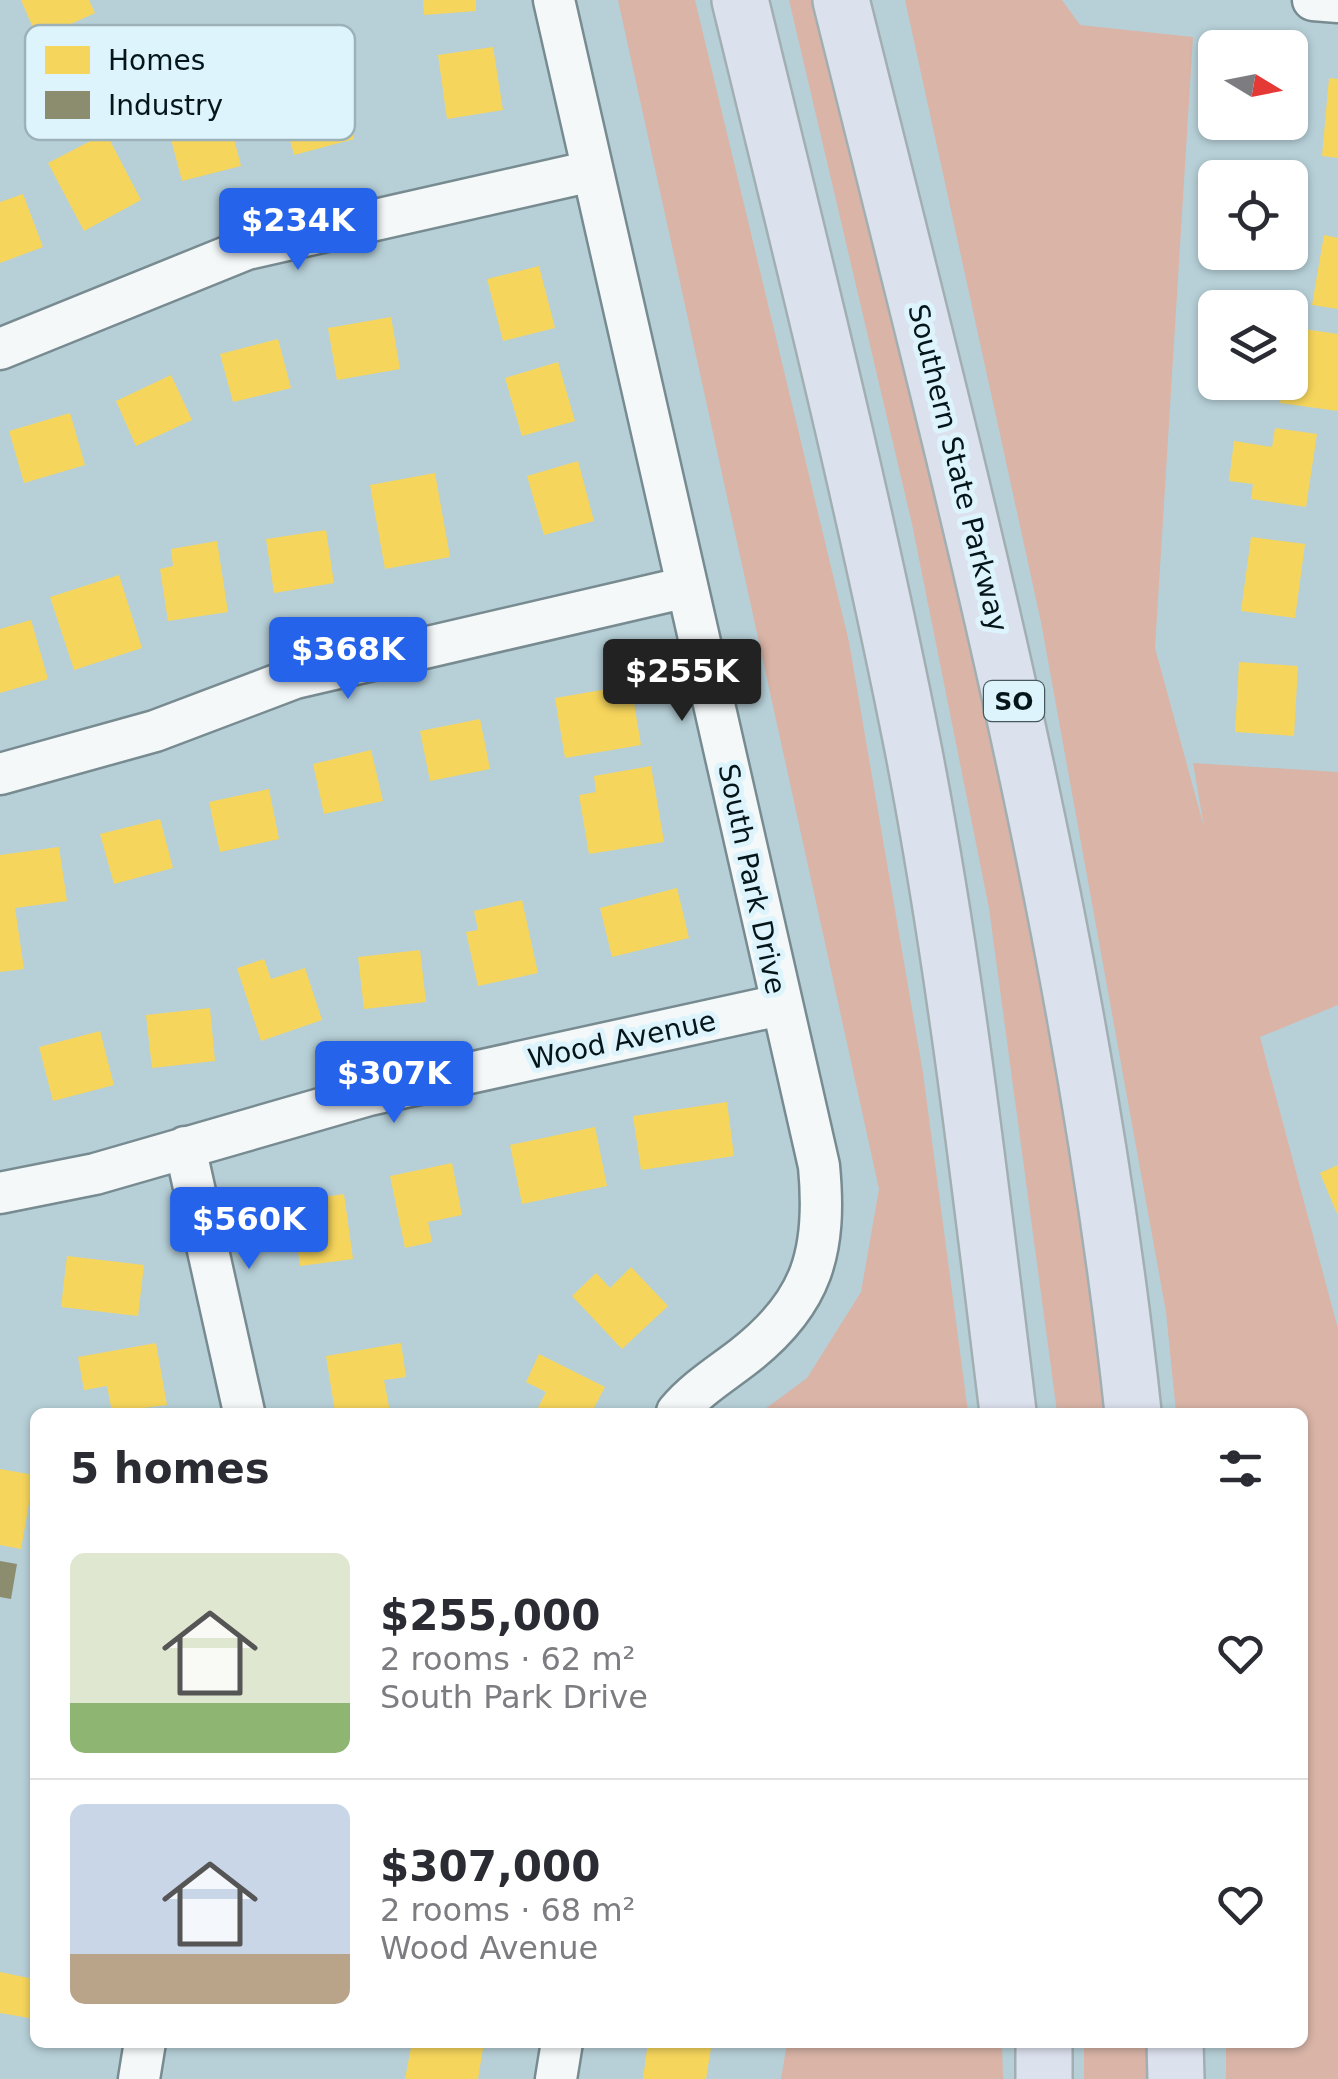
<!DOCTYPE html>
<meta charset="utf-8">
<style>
:root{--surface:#fff;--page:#f7f7f7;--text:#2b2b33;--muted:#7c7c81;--line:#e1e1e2;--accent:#2563eb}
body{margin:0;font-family:"DejaVu Sans",sans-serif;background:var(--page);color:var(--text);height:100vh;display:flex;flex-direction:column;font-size:38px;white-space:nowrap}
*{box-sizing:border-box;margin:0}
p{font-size:32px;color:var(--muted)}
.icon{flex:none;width:55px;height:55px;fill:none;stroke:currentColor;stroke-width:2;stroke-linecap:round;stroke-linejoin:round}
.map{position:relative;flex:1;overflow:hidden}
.sheet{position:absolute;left:30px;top:1408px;width:1278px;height:640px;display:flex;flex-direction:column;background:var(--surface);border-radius:15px;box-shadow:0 2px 8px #0004}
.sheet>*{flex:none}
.needle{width:65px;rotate:100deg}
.controls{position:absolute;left:1198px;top:30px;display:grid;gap:20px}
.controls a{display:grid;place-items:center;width:110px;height:110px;border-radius:15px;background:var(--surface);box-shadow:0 2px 8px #0004;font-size:50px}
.price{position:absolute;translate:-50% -85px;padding:0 22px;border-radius:10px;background:var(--accent);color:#fff;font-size:32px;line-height:65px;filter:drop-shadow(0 2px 5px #0008)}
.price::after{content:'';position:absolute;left:50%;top:60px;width:30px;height:22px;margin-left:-15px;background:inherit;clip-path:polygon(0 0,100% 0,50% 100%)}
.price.active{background:#222;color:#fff}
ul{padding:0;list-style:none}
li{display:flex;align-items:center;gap:30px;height:250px;padding:0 40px}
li+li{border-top:2px solid var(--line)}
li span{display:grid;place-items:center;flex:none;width:280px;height:200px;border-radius:15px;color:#555}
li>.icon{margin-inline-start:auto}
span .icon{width:120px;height:120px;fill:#fffc;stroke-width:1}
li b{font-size:42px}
h2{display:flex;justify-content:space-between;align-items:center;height:120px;padding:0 40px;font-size:42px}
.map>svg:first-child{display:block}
</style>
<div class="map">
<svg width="1338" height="2079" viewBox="0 0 1338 2079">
<rect width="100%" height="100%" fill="#b7d0d8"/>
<path fill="#d9b4a7" d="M618,0H695L849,642L923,1073L968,1412H761L807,1378L861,1292L879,1189Z
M789,0H816C890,301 970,601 1029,905C1061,1073 1085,1243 1108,1412H1057L989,908L912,524Z
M905,0H1062L1080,25L1193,37L1155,648L1204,827L1193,763L1338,772V1005L1260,1037L1338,1329V2079H1226V2043L1302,2042V1412H1176L1166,1312L1041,622Z
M787,2043H1002L1003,2079H781Z
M1084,2043H1152L1153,2079H1084Z"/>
<path fill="#f6d55c" d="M21,0H89L95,13L38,39Z
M423,0H476V11L424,15Z
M493,47L503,110L447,119L438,55Z
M1329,78L1338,79V158L1322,156Z
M1290,86L1305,87L1301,135L1212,128V122H1290Z
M340,87L354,139L294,155L280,104Z
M227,112L241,166L182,181L168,128Z
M106,133L141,200L84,231L48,163Z
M23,194L43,247L0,263V202Z
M1324,235L1338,238V309L1312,305Z
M539,266L555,328L503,341L487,279Z
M391,317L400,369L337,380L328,328Z
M1290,327L1338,334V411L1280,403L1283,382H1290Z
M278,339L291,388L233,402L220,354Z
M558,362L575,421L522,436L505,378Z
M171,375L192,420L136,446L116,401Z
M70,413L85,465L24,483L9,431Z
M1275,428L1317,434L1306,507L1251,499L1253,484L1229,481L1234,441L1272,447Z
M578,461L594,521L544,535L527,476Z
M435,473L450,557L385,569L370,485Z
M326,530L334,583L274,593L266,539Z
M1251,537L1305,544L1295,618L1241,611Z
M217,541L228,612L168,621L160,569L173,566L171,549Z
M119,575L142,648L74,670L50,597Z
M31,620L48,679L0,693V629Z
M1239,662L1298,666L1294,736L1235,732Z
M631,685L641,745L565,758L555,698Z
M480,719L490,769L430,781L420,731Z
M371,750L383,801L324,814L313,764Z
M651,766L664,842L589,854L579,795L596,792L594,776Z
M269,789L279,839L220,852L209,802Z
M160,819L173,868L114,884L100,834Z
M59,847L67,901L15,908L24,969L0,972V855Z
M677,888L689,938L612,957L600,908Z
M522,900L538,973L478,986L466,932L478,930L474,911Z
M420,950L426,1002L364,1009L358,957Z
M264,959L271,979L305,968L322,1020L261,1041L237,968Z
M210,1008L215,1061L152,1068L146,1015Z
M100,1031L114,1085L53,1101L39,1047Z
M727,1102L734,1156L641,1170L633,1116Z
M595,1127L607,1186L522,1204L510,1145Z
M452,1163L462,1215L428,1222L432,1242L405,1248L390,1176Z
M1338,1165V1216L1320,1173Z
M344,1194L353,1259L300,1266L291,1202Z
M67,1256L144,1265L138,1316L61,1307Z
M631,1267L668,1306L622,1349L572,1296L596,1273L610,1288Z
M156,1343L167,1405L112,1412L107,1386L84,1390L78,1357Z
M401,1343L406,1377L384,1380L390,1412H335L326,1356Z
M539,1354L605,1387L592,1412H536L546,1392L526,1382Z
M0,1469L34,1475L21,1549L0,1545Z
M33,1954L35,2019L0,2013V1972L29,1978Z
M412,2042H484L478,2079H405Z
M648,2042H712L706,2079H643Z"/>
<path fill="#8c8c6e" d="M0,1561L17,1564L11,1599L0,1597Z"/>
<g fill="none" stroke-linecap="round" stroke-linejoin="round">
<g stroke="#778b91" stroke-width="45">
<path id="minor" d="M554,0L819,1166C827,1251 813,1303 743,1357C721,1374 695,1390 677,1412
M1313,0L1338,2
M0,349L247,249L592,171
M0,774L155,731L295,678L687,587
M185,1147L244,1412
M0,1193L95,1174L369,1095L780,1005
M139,2079L145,2042
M556,2079L562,2042"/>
</g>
<g stroke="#a2afb2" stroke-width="60">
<path id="motorway" d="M740,0C801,250 864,500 914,753C956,971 981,1192 1008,1412
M841,0C957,467 1082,932 1133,1412
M1175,2042L1176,2079
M1044,2079V2042"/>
</g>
<use href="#minor" stroke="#f4f8f9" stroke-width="40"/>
<use href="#motorway" stroke="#dce1ee" stroke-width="55"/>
</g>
<g text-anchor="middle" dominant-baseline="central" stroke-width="10" stroke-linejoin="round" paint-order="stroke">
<rect fill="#ddf4fc" stroke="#46595e" stroke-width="2.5" x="984" y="681" width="60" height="40" rx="8"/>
<g font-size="25" font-weight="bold" fill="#05161b">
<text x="1014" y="701">SO</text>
</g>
<g font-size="28" fill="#05161b" stroke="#ddf4fc">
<text transform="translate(958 468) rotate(76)">Southern State Parkway</text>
<text transform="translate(752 879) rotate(78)">South Park Drive</text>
<text transform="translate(622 1040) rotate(-12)">Wood Avenue</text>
</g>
</g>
<rect x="25" y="25" width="330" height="115" rx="15" fill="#ddf4fc" stroke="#9cb1b8" stroke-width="2.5"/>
<rect x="45" y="46" width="45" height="28" fill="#f6d55c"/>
<rect x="45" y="91" width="45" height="28" fill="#8c8c6e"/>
<g font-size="28" fill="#05161b">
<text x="108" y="70">Homes</text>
<text x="108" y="115">Industry</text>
</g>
</svg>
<div class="controls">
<a><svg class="needle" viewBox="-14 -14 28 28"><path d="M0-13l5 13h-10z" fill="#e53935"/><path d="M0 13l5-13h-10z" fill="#7c7c81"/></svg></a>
<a><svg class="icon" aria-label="locate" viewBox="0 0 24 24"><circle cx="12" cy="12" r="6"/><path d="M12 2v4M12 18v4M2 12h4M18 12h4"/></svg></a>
<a><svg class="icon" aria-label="layers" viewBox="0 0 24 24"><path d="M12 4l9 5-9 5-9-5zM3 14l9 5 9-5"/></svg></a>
</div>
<b class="price" style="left:298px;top:273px">$234K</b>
<b class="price" style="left:348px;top:702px">$368K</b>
<b class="price active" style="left:682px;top:724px">$255K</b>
<b class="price" style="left:394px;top:1126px">$307K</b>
<b class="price" style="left:249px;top:1272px">$560K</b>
<section class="sheet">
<h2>5 homes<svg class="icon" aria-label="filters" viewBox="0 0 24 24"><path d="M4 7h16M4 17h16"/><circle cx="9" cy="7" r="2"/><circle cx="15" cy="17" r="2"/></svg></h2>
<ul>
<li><span style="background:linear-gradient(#dfe7d0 75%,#8fb573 0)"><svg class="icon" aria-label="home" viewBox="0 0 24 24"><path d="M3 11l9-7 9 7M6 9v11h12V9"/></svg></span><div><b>$255,000</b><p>2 rooms · 62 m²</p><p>South Park Drive</p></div><svg class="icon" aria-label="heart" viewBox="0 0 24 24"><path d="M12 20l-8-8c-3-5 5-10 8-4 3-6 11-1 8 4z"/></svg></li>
<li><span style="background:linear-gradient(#c9d6e8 75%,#b9a48a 0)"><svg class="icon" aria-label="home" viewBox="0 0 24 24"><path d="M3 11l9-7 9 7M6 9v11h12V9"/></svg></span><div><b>$307,000</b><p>2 rooms · 68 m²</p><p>Wood Avenue</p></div><svg class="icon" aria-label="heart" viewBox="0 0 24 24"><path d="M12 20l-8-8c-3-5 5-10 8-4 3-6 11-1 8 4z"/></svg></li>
</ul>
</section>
</div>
